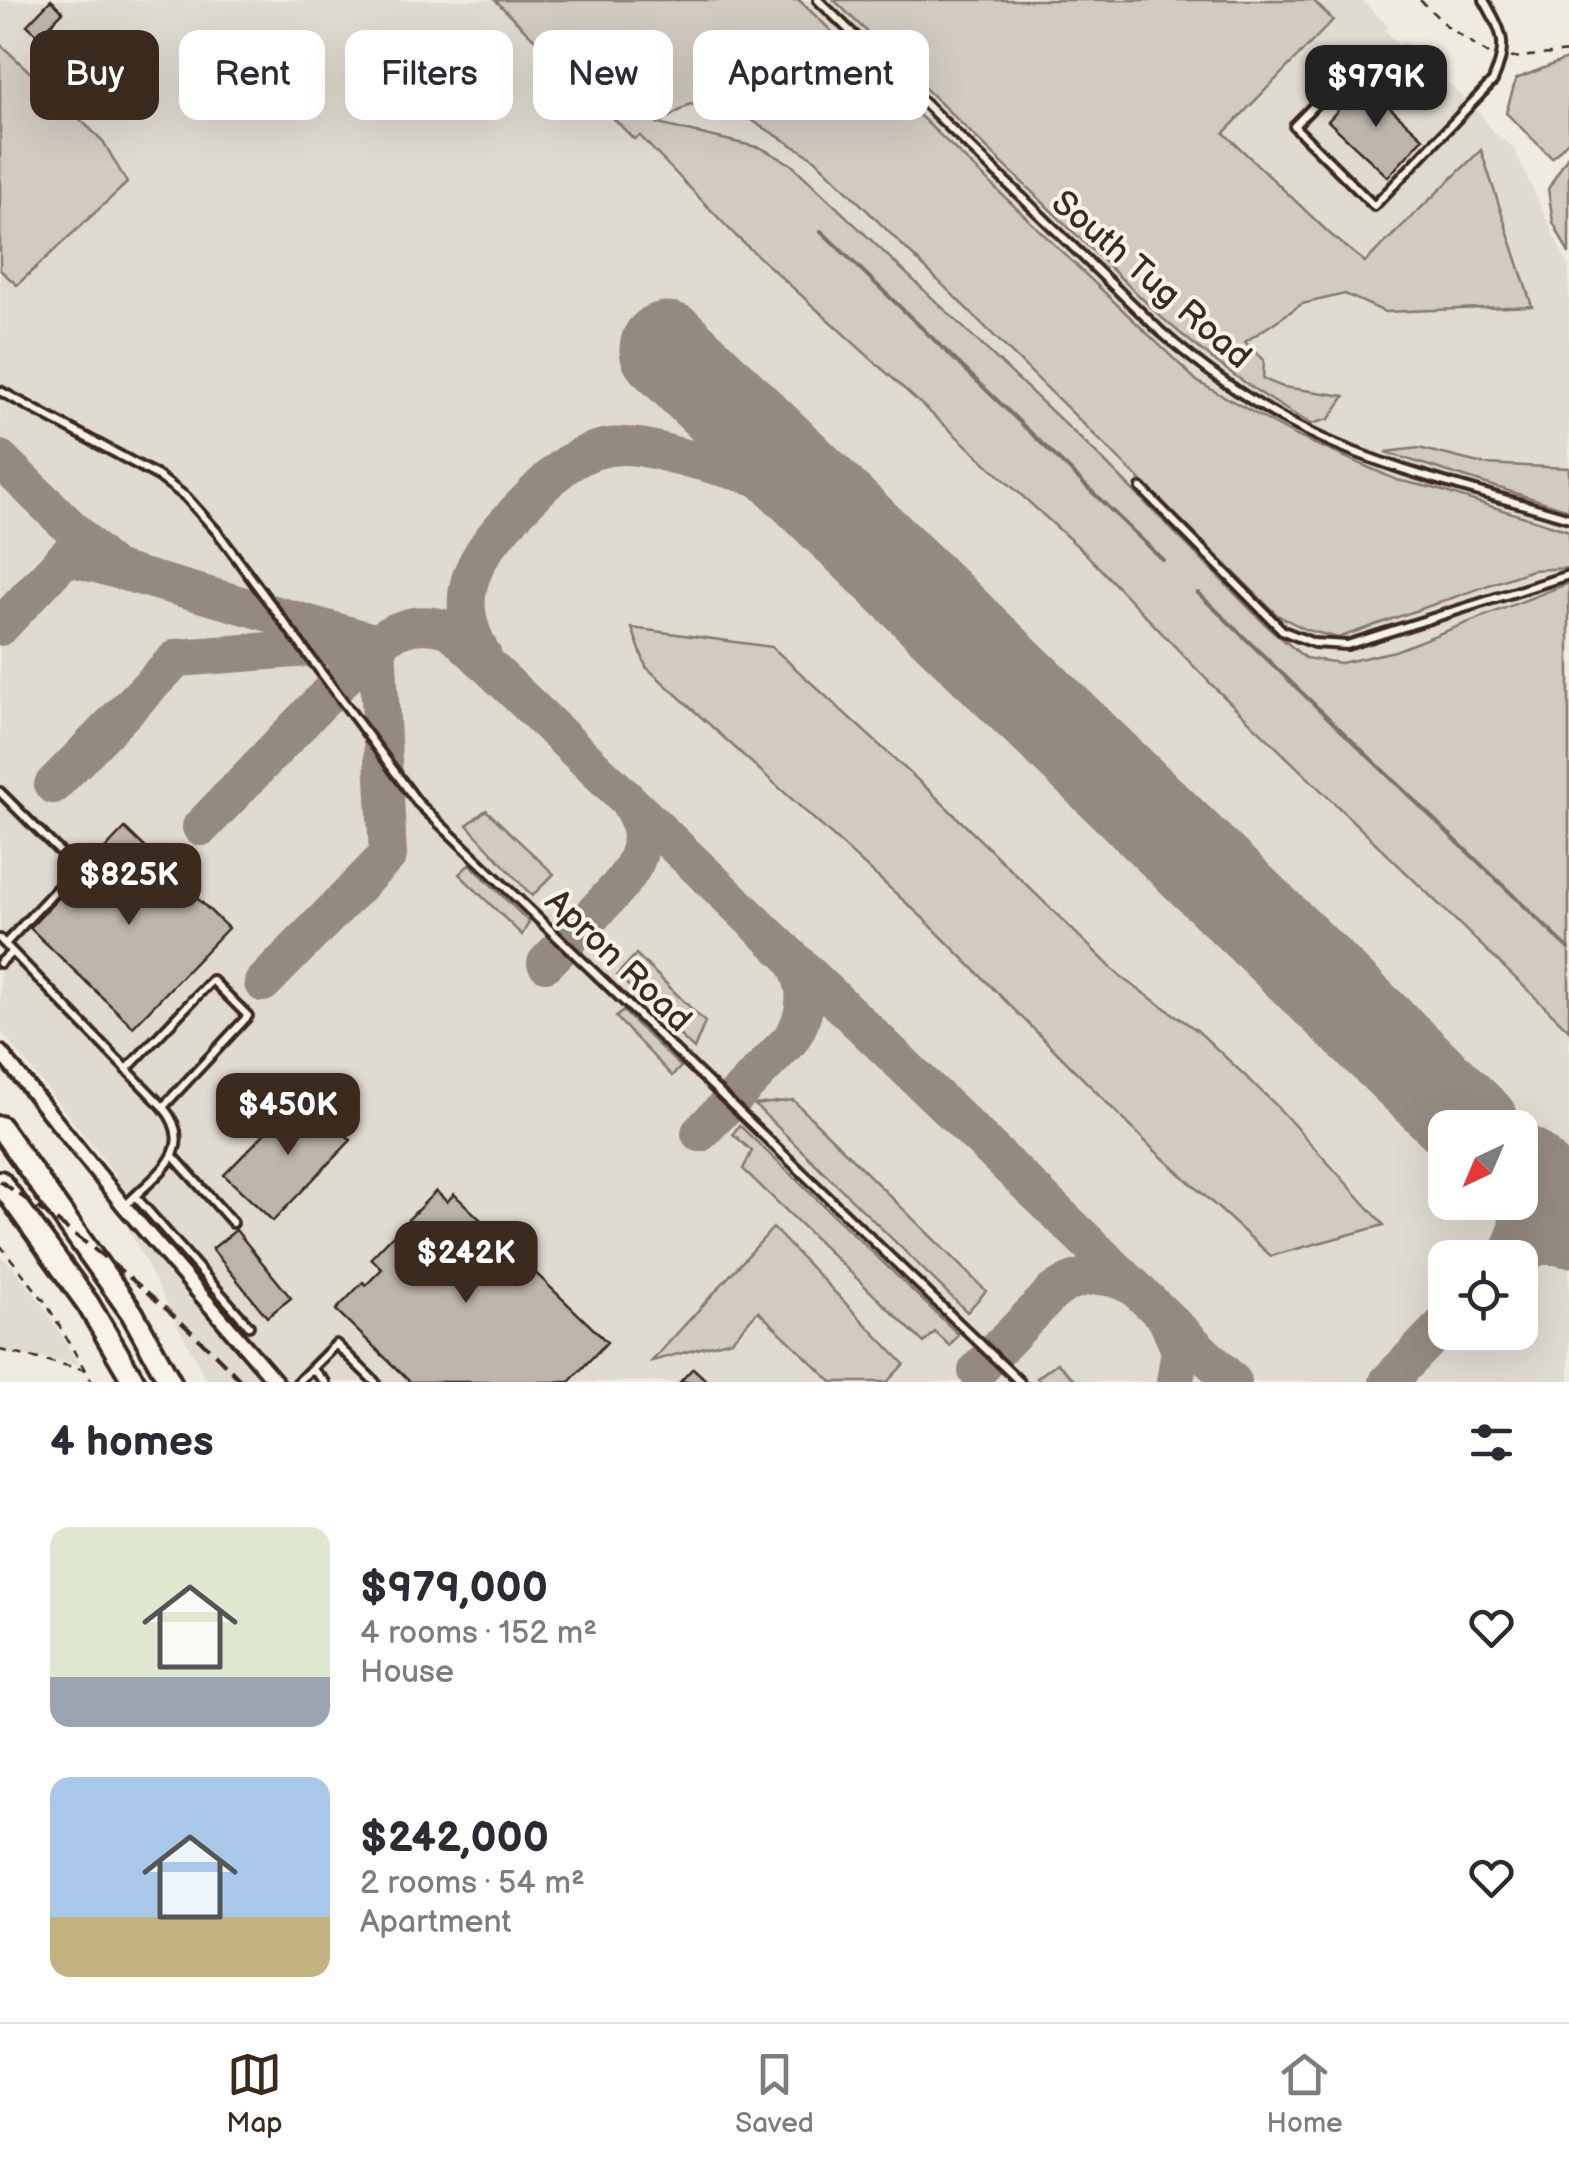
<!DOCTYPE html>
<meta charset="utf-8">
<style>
:root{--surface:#fff;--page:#f2f2f3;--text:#2b2b33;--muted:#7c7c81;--line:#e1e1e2;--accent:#3b2a1e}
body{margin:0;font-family:"Balsamiq Sans",sans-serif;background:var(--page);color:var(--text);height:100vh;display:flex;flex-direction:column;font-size:38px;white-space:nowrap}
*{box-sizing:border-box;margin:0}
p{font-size:32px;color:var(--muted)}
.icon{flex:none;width:55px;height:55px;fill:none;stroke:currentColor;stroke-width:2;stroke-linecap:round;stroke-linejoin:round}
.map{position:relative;height:1382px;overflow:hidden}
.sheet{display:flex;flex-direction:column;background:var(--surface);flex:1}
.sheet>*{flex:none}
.top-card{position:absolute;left:30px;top:30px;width:1000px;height:90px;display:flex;gap:20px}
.needle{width:65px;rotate:224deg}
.buttons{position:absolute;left:1428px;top:1110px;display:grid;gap:20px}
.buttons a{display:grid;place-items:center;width:110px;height:110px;border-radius:20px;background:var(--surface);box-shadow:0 10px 40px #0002;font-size:50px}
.price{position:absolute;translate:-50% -85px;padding:0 22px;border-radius:20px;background:var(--accent);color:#fff;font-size:32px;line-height:65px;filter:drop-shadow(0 2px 5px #0008)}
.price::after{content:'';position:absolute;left:50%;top:60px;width:30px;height:22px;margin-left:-15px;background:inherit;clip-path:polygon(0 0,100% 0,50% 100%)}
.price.on{background:#222;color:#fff}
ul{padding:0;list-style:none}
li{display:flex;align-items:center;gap:30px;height:250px;padding:0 50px}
li span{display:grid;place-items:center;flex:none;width:280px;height:200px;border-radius:20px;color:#555}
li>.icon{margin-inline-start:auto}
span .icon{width:120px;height:120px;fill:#fffc;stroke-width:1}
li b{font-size:42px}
h2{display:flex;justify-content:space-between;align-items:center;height:120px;padding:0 50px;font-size:42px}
.chip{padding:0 35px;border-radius:20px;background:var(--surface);box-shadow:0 10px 40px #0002;font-size:35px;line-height:90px}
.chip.on{background:var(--accent);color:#fff}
.tab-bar{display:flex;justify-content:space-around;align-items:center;height:140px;border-top:2px solid var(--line);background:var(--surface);font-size:28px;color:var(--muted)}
.tab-bar a{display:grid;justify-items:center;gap:5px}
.tab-bar .on{color:var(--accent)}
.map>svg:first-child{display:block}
</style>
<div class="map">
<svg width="1569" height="1382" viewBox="0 0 1569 1382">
<rect width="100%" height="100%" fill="#efebe0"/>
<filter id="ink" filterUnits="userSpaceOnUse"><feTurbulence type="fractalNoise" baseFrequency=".01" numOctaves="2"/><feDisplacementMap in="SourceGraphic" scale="20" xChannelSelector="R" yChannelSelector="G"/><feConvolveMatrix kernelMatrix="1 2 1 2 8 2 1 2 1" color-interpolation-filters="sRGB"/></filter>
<g filter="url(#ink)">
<path fill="#e0dbd0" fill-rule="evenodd" d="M0,0H1361L1388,26L1385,31L1399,45L1404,42L1481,114L1494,133L1513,147L1569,267V1382H207L125,1222L114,1173L0,1030ZM1445,1128H1520V1202H1445ZM1445,1258H1520V1332H1445Z
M0,1257L13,1266L43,1305L79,1364L0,1352Z"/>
<path fill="#d1cbc0" stroke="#867a6f" stroke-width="2.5" d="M495,0H799L1198,382L1294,435L1397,480L1433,488L1569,531V568L1532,570L1338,638L1307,630L1277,615L815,159L751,120L690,104L658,124L761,148L791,164L1103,460L1266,625L1305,658L1341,663L1395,651L1569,583V1030L1212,685L1084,552L737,237L640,136L634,139Z
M834,0H1313L1333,20L1224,133L1330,234L1365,262L1481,150L1532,306L1385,312L1345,294L1302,304L1245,342L1264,360L1263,379L1283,387L1345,396L1329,419L1311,424C1255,393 1209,358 1161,317Z
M0,44L103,141L127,183L17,285L0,270Z
M1569,58V140L1552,158L1506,113L1516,79Z
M1569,154V254L1553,222L1548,189Z
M1419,448L1483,464L1569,468V510L1385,452Z
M632,628L772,647L932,793L1122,978L1198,1031L1275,1104L1384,1225L1271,1256L1153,1149L924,919L646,667Z
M486,810L554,874L532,896L467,825Z
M470,864L529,922L522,935L459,874Z
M636,954L705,1022L694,1049L617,975Z
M623,1011L681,1067L672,1076L616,1017Z
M793,1100L986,1291L967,1312L755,1105Z
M739,1125L958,1334L950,1346L935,1332L924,1343L743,1169L752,1151L733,1134Z
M773,1228L904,1364L887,1382H832L758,1311L732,1340L652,1361Z
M1057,1363L1077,1382H1041L1037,1378Z"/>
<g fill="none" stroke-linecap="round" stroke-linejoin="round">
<path stroke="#7e7266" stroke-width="4" d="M821,231L1163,560
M1198,593L1569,949"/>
<path stroke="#958a7f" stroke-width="38" d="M0,459L110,566
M0,627L67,556L377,643
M483,656C444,590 481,548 526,502C554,473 579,447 622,446C642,445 663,453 682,457C727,468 771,481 816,494
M53,785L177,658L350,645
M201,827L377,643C401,625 424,620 452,631L1233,1382
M546,963C563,945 580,928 597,910C630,876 659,846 627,799
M263,983L388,855L377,643
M700,1133L790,1040C809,1014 809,985 792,958
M1506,1258L1517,1231L1519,1202
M1512,1258L1540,1246H1569
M1166,1318L1180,1350L1175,1382
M977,1371L1053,1292C1078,1273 1104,1271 1132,1286
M1388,1382L1445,1323"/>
<path stroke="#958a7f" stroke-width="95" d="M667,349L1473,1128
M1520,1172L1569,1220"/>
</g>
<path fill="#bdb5aa" stroke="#3b2a1e" stroke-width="2.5" d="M51,0L63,12L39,36L27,25Z
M1363,83L1423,138L1388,177L1328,121Z
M125,828L228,928L133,1027L30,928Z
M303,1094L351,1140L273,1221L224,1175Z
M436,1191L447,1202L454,1194L607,1342L569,1382H410L336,1310L363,1282L366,1285L382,1269L371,1258Z
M236,1230L291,1298L267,1317L212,1249Z
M693,1368L708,1382H680Z"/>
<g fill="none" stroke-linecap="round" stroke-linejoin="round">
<g stroke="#3b2a1e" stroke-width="14">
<path id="lane" d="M818,0L1160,331C1206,371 1257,408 1313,434C1389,471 1488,493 1569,518
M1335,84L1294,126L1374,206L1493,81C1509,43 1503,34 1484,0
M0,391L158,476L186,497L218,533L418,803L1020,1382
M1141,488L1283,631L1314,643L1347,645L1569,575
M0,792L73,865L65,880L5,944
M0,939L163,1107C200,1151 154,1175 125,1206
M0,963L11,953
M126,1070L212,980L248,1016L163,1107
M173,1156L233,1223
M135,1196L249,1326
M312,1369L325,1382
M298,1382L336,1344L375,1382"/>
</g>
<g stroke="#3b2a1e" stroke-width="20">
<path id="street" d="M0,1052L124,1206L276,1382"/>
</g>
<g stroke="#3b2a1e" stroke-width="28">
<path id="primary" d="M0,1127L132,1313L170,1382
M0,1182L88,1304L134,1382"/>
</g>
<path stroke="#3b2a1e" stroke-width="2.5" stroke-dasharray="8 8" stroke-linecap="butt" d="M1420,0L1448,27L1489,54
M1511,58L1569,52
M0,1245L46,1303L92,1382
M0,1350L86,1370"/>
<use href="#lane" stroke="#f7f3e8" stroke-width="6"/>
<use href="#street" stroke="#f7f3e8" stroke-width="12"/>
<use href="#primary" stroke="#f7f3e8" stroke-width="20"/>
<path stroke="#3b2a1e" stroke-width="4" stroke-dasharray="15 8" stroke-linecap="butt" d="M0,1181C90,1243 167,1303 242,1382"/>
</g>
</g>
<g text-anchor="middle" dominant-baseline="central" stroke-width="8" stroke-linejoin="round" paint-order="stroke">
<g font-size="35" fill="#3b2a1e" stroke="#f7f3e8">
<text transform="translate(1151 280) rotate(41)">South Tug Road</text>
<text transform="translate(618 961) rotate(44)">Apron Road</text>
</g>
</g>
</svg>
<div class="buttons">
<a><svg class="needle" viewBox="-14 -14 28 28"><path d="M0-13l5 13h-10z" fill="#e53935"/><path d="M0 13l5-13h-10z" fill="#7c7c81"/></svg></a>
<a><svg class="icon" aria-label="locate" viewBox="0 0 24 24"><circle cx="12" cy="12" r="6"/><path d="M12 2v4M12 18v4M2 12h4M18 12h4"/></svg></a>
</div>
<b class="price on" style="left:1376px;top:130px">$979K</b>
<b class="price" style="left:129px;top:928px">$825K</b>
<b class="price" style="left:288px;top:1158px">$450K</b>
<b class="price" style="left:466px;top:1306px">$242K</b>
<div class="top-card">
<a class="chip on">Buy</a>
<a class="chip">Rent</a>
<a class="chip">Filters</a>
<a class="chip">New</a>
<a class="chip">Apartment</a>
</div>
</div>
<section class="sheet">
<h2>4 homes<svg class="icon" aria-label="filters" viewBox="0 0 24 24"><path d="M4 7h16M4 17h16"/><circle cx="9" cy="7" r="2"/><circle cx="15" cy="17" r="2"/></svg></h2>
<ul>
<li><span style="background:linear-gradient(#dfe7d0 75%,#9aa5b1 0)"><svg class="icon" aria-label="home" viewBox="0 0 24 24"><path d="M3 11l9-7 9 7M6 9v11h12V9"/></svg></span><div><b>$979,000</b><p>4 rooms · 152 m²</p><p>House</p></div><svg class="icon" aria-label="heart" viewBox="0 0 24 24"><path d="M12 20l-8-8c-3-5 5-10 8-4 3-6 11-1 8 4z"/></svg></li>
<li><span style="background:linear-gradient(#a9c7e8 70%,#c2b280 0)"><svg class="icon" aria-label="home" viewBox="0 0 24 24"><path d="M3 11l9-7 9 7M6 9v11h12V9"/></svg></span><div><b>$242,000</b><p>2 rooms · 54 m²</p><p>Apartment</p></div><svg class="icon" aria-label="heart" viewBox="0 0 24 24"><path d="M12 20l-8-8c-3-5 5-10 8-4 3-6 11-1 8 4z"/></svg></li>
</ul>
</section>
<nav class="tab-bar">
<a class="on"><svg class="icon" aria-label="map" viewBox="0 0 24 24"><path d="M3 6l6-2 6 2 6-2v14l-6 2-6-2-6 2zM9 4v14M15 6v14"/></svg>Map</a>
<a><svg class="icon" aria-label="saved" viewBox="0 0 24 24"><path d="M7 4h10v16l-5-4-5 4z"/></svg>Saved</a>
<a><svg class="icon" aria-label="home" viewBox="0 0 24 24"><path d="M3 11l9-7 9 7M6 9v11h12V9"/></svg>Home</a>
</nav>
